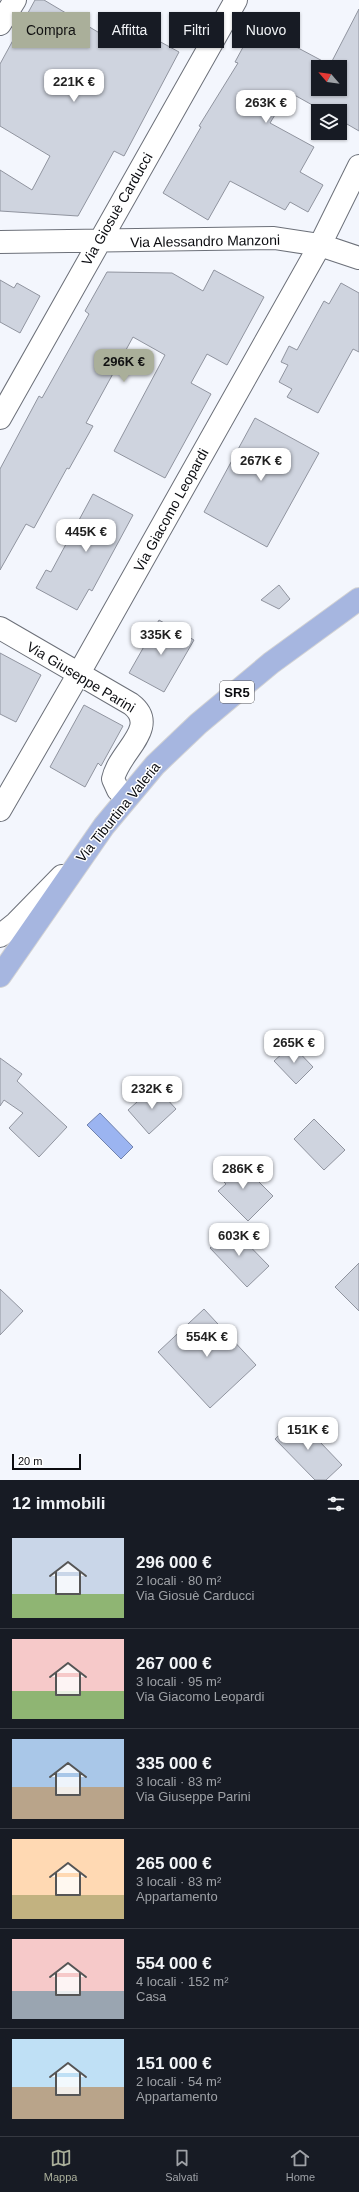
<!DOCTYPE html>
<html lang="it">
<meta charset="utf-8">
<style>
:root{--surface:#171b24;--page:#242831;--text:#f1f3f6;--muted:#9ea1a6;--line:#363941;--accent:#aaaf9a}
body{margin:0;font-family:Helvetica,sans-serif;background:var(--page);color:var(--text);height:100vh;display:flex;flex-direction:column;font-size:15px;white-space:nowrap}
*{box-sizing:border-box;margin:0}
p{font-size:13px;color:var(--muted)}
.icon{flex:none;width:22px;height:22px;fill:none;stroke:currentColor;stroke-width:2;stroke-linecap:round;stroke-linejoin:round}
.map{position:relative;height:1480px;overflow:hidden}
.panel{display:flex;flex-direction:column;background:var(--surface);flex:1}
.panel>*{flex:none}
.top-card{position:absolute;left:12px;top:12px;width:335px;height:36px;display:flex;gap:8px}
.needle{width:26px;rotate:298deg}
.fabs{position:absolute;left:311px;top:60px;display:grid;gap:8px}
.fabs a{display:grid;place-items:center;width:36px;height:36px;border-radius:0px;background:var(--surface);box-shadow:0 1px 3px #0004;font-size:20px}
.scale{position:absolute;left:12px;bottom:10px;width:69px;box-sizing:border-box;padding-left:4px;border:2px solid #0b0c10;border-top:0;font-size:11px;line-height:14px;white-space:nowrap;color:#0b0c10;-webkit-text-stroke:3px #fff;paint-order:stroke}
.price{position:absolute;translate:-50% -34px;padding:0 9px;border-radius:8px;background:#fff;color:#222;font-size:13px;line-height:26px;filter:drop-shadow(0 1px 2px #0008)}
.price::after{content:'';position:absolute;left:50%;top:24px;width:12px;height:9px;margin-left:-6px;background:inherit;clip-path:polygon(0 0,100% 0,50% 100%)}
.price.selected{background:var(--accent);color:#111}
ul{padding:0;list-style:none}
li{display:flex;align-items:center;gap:12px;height:100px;padding:0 12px}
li+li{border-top:1px solid var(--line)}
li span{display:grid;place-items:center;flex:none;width:112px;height:80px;border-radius:0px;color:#555}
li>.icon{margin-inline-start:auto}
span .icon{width:48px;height:48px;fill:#fffc;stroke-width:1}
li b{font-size:17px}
h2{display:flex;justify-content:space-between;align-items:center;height:48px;padding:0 12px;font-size:17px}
.chip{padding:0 14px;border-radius:0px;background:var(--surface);box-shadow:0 1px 3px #0004;font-size:14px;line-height:36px}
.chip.selected{background:var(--accent);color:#111}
.tabs{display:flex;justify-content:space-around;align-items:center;height:56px;border-top:1px solid var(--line);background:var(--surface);font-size:11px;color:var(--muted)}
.tabs a{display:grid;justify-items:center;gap:2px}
.tabs .selected{color:var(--accent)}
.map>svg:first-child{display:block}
</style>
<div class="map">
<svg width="359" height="1480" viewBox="0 0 359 1480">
<rect width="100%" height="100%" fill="#f3f6fd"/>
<path fill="#9bb4f1" stroke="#7082ae" d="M100,1113L133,1147L121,1159L87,1125Z"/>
<path fill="#cfd4df" stroke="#90949f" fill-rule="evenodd" d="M35,0H44L113,41L124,22L179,52L124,156L114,151L78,216L0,211V170L32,190L50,156L0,126V64Z
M359,9V131L340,120V111H323L289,92L270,123L314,147L300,172L323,185L308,212L290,202L285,210L230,181L208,220L163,193L201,127L199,126L238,63L235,62L255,25L330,65ZM318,67H340V89H318Z
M214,270L264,297L227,365L207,354L191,383L211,394L165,478L114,451L165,355L133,337L86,423L93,426L69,469L67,468L34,528L26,524L0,570V469L39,396L42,398L89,314L85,311L107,272L172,273L203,291Z
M0,280L14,288L17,283L40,296L20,333L0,322Z
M341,283L359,293V352L353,349L318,413L287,397L292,389L279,382L288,365L281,362L289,346L297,350L324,301L329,304Z
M255,418L319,453L267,547L204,512Z
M93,494L133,515L92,591L89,589L77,610L36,588L46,570L51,572Z
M279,585L290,599L279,609L261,600Z
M159,620L194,640L164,692L129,673Z
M0,653L41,675L16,722L0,714Z
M84,705L123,726L101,766L98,763L85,787L50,767Z
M292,1045L313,1067L296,1084L274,1061Z
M0,1058L22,1074L17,1081L67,1127L39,1157L9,1128L23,1113L4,1100L0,1106Z
M155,1086L176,1109L149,1134L128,1110Z
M314,1119L345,1150L324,1170L294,1139Z
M230,1160L241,1171L244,1167L273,1196L248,1221L218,1191L226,1184L216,1174Z
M231,1227L269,1266L247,1287L210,1248Z
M359,1263V1311L335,1287Z
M0,1289L23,1311L0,1335Z
M204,1309L256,1365L210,1408L158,1352Z
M297,1418L342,1465L326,1480H315L275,1439Z"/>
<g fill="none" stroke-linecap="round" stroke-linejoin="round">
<g stroke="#6c7079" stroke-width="24">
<path id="minor" d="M0,24L15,0
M0,242L274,238L320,245L359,258
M0,418L236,0
M0,628L131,704C161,727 119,751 113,779L118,790L126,797
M0,810L78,675L320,245L359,166"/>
</g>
<g stroke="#6c7079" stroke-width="24">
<path id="tertiary" d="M0,936L16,923L62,876"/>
</g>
<g stroke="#d3d3d4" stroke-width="24">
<path id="primary" d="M0,976L104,826L155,765L198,724L271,663L359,599"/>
</g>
<use href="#minor" stroke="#fff" stroke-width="22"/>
<use href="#tertiary" stroke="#fff" stroke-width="22"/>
<use href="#primary" stroke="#a6b6e0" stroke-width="22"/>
</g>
<g text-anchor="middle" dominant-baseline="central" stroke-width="3" stroke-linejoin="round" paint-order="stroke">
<rect fill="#fff" stroke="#545558" stroke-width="1" x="220" y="681" width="34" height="22" rx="3"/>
<g font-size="13" font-weight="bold" fill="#0b0c10">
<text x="237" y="692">SR5</text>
</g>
<g font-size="14" fill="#0b0c10" stroke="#fff">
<text transform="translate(117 209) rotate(-60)">Via Giosuè Carducci</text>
<text transform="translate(205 241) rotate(-1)">Via Alessandro Manzoni</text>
<text transform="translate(171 510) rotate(-61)">Via Giacomo Leopardi</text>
<text transform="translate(81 677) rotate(31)">Via Giuseppe Parini</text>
<text transform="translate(118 812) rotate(-51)">Via Tiburtina Valeria</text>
</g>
</g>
</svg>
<div class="fabs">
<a><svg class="needle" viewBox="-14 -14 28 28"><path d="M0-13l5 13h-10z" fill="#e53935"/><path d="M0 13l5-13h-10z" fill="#9ea1a6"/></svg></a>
<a><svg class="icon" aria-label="layers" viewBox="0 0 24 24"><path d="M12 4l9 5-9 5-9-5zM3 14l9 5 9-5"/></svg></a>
</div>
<div class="scale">20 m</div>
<b class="price" style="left:74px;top:103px">221K €</b>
<b class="price" style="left:266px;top:124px">263K €</b>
<b class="price selected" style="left:124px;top:383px">296K €</b>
<b class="price" style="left:261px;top:482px">267K €</b>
<b class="price" style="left:86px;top:553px">445K €</b>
<b class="price" style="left:161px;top:656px">335K €</b>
<b class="price" style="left:294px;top:1064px">265K €</b>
<b class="price" style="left:152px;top:1110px">232K €</b>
<b class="price" style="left:243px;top:1190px">286K €</b>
<b class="price" style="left:239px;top:1257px">603K €</b>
<b class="price" style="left:207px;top:1358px">554K €</b>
<b class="price" style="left:308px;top:1451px">151K €</b>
<div class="top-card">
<a class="chip selected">Compra</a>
<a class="chip">Affitta</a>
<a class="chip">Filtri</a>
<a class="chip">Nuovo</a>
</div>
</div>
<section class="panel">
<h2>12 immobili<svg class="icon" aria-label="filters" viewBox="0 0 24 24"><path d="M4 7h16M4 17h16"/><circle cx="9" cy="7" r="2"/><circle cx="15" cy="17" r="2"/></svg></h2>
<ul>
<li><span style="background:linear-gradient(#c9d6e8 70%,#8fb573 0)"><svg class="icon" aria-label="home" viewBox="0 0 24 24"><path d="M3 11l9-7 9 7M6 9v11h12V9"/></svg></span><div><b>296 000 €</b><p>2 locali · 80 m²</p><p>Via Giosuè Carducci</p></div></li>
<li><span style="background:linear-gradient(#f6c9c9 65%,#8fb573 0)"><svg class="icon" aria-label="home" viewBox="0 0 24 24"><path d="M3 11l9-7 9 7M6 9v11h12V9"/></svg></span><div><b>267 000 €</b><p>3 locali · 95 m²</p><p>Via Giacomo Leopardi</p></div></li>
<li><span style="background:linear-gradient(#a9c7e8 60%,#b9a48a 0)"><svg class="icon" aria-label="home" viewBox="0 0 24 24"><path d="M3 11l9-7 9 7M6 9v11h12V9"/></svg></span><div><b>335 000 €</b><p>3 locali · 83 m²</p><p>Via Giuseppe Parini</p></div></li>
<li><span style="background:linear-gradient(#ffd9b3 70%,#c2b280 0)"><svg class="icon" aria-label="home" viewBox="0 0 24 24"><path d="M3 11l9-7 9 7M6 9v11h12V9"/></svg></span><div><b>265 000 €</b><p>3 locali · 83 m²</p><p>Appartamento</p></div></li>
<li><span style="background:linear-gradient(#f6c9c9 65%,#9aa5b1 0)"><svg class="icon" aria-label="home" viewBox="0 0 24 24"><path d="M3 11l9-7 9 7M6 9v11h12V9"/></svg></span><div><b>554 000 €</b><p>4 locali · 152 m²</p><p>Casa</p></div></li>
<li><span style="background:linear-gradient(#bfe0f5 60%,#b9a48a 0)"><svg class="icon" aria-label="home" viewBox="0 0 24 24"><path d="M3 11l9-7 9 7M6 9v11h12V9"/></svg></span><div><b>151 000 €</b><p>2 locali · 54 m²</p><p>Appartamento</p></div></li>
</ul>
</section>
<nav class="tabs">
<a class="selected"><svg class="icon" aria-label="map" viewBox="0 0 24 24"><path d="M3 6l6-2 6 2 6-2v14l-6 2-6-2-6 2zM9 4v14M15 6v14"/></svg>Mappa</a>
<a><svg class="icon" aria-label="saved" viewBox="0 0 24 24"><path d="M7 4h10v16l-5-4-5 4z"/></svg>Salvati</a>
<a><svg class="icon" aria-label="home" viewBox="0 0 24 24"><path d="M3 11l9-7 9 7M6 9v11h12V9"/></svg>Home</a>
</nav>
